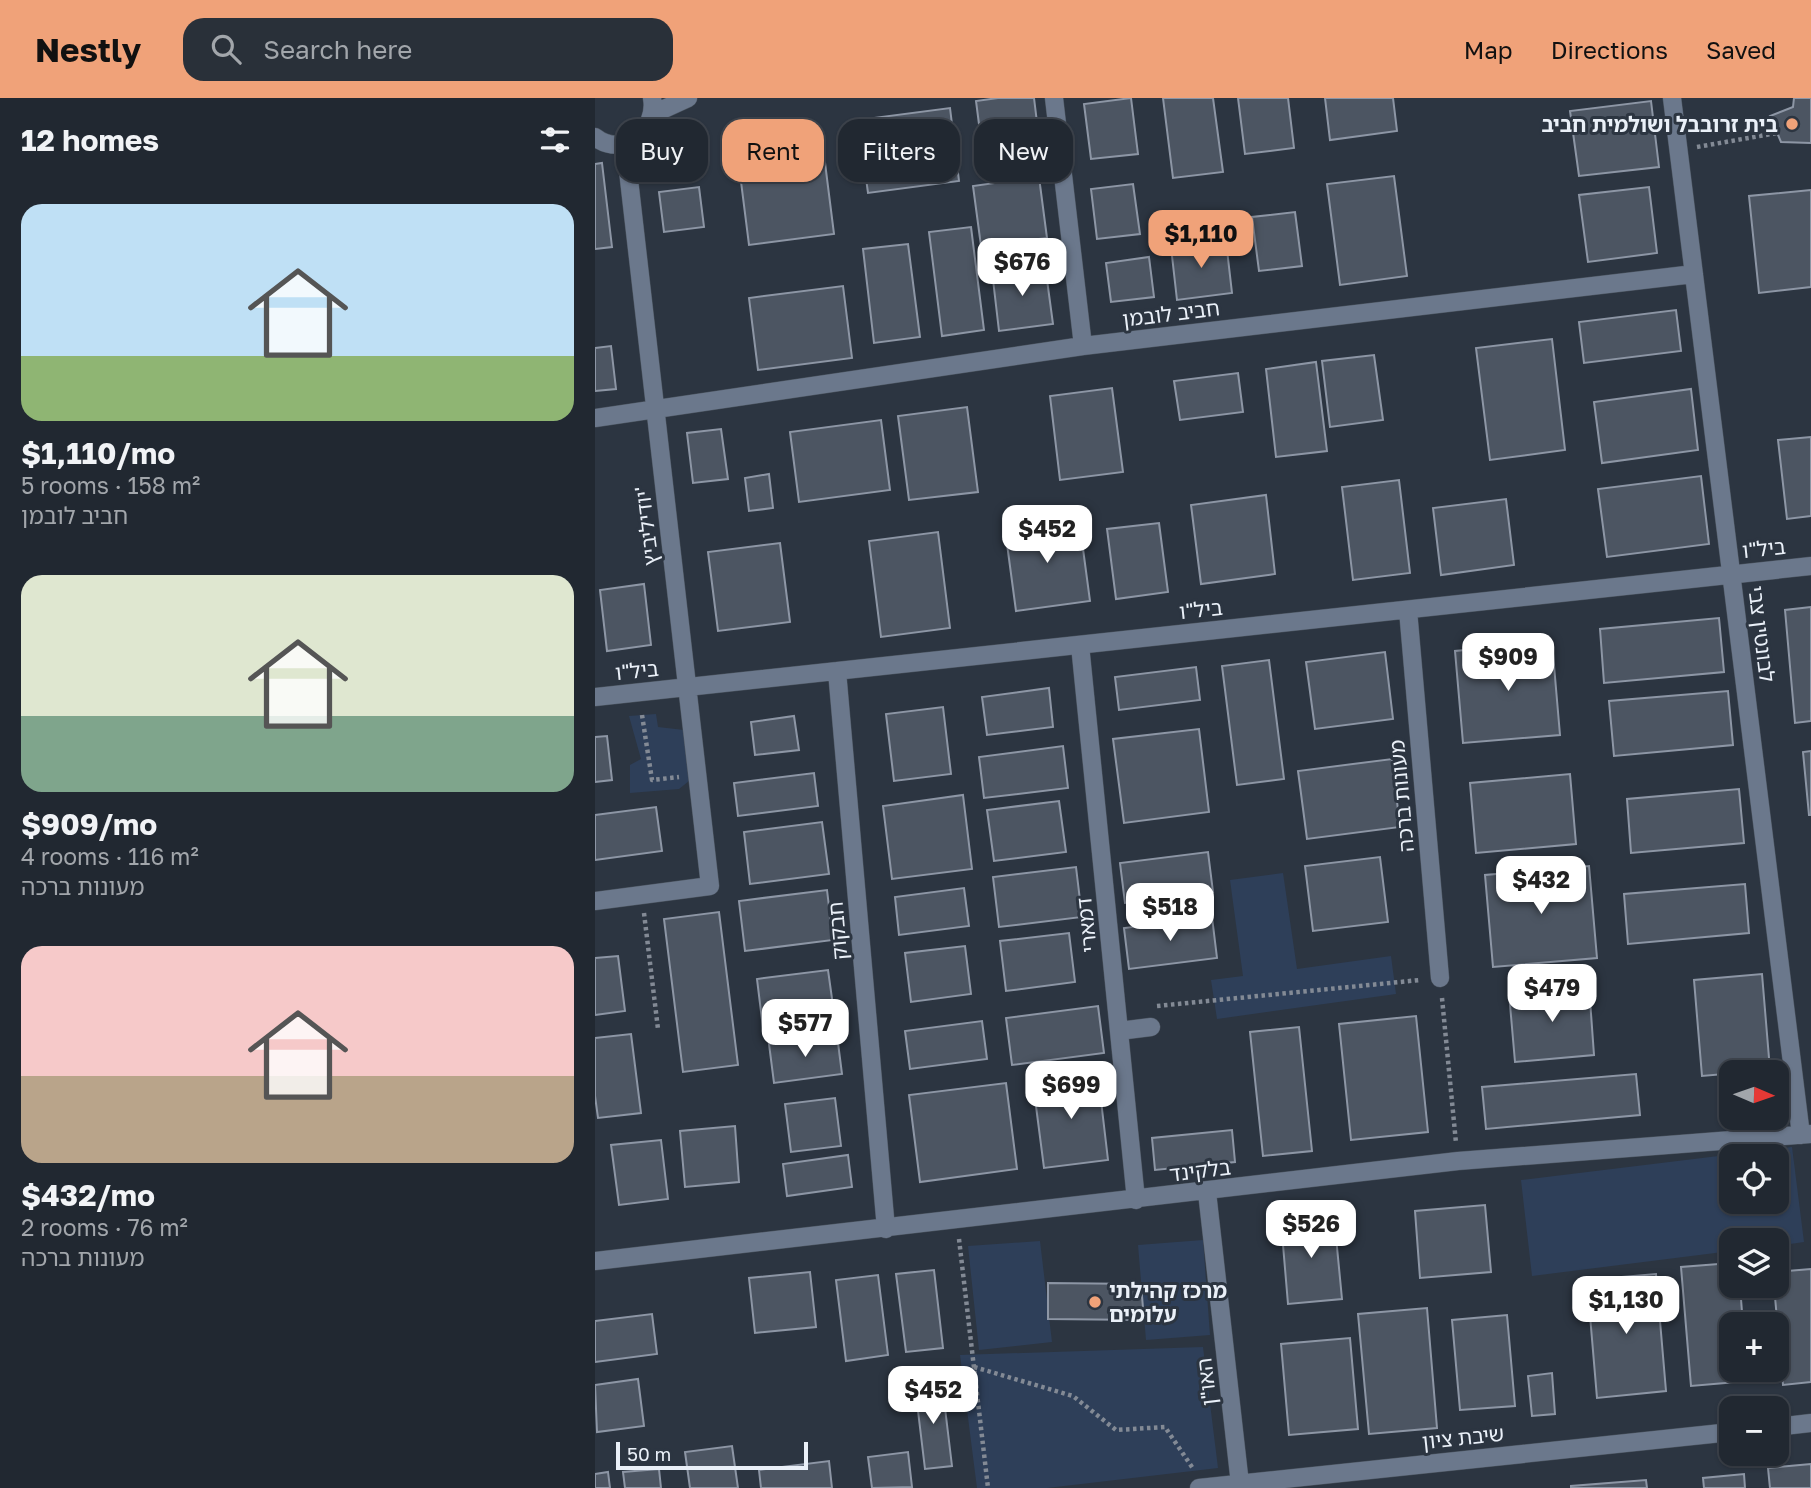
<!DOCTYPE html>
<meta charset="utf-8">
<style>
:root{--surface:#212831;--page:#293039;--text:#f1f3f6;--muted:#a2a6ab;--line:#3e444d;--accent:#f0a279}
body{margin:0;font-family:"Golos Text","Noto Sans Hebrew",sans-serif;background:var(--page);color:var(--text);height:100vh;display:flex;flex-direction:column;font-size:26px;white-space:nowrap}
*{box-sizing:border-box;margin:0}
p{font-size:23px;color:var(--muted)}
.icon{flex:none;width:38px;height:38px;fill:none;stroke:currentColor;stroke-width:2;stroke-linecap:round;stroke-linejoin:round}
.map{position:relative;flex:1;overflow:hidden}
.drawer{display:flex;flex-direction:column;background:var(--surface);width:595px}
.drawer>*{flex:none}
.top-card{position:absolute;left:21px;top:21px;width:665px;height:63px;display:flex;gap:14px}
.needle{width:46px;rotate:92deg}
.fabs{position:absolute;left:1124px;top:962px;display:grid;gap:14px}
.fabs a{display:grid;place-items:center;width:70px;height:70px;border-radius:14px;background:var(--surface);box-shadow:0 2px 5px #0004,0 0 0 2px var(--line);font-size:35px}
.scale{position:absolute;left:21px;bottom:18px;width:192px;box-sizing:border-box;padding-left:7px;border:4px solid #eaf0f8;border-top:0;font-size:19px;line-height:24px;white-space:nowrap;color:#eaf0f8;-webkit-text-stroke:5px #2c3541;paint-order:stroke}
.price{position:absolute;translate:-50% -60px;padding:0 16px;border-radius:14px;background:#fff;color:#222;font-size:23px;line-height:46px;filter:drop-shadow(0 2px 4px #0008)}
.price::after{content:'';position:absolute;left:50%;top:42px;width:21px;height:16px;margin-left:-10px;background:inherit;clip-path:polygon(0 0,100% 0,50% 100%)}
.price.on{background:var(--accent);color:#111}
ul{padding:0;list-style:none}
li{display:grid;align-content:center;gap:14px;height:371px;padding:0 21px}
li span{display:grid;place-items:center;height:217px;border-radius:21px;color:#555}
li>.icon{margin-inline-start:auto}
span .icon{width:126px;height:126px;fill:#fffc;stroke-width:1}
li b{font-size:30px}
h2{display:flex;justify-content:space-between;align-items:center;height:84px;padding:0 21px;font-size:30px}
.tag{padding:0 24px;border-radius:21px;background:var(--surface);box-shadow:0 2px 5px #0004,0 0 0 2px var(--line);font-size:24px;line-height:63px}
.tag.on{background:var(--accent);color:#111}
header{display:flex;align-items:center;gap:42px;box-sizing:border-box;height:98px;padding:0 35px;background:var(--accent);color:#111}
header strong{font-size:33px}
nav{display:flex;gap:38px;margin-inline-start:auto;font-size:24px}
.search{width:490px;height:63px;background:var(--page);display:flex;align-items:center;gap:18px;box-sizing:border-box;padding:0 24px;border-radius:21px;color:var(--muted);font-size:26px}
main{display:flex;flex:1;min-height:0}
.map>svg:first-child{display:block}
</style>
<header>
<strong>Nestly</strong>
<div class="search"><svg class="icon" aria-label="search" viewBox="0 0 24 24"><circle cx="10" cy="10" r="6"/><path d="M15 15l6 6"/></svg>Search here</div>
<nav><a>Map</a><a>Directions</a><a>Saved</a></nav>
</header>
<main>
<section class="drawer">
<h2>12 homes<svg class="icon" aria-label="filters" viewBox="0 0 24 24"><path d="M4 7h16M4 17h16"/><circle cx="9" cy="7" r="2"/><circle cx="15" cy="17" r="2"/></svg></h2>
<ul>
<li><span style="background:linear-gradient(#bfe0f5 70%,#8fb573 0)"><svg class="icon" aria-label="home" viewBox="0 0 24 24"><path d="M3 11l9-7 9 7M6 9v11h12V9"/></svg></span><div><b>$1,110/mo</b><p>5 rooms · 158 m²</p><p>חביב לובמן</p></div></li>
<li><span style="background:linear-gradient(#dfe7d0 65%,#7fa58c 0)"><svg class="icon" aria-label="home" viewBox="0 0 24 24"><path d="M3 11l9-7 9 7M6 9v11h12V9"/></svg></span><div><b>$909/mo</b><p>4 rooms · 116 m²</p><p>מעונות ברכה</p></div></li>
<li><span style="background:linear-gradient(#f6c9c9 60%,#b9a48a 0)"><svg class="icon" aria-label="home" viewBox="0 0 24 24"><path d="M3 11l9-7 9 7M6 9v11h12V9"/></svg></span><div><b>$432/mo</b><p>2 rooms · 76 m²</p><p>מעונות ברכה</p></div></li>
</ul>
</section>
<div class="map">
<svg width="1216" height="1390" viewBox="0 0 1216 1390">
<rect width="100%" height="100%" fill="#2c3541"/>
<path fill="#2e3f59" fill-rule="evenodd" d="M61,616L63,629L89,632L94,683L84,691L35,695V667L46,661L34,618Z
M688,775L702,871L796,858L801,896L622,921L616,882L648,878L635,782Z
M1197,1049L1209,1144L1181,1148V1143H1136V1153L937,1178L926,1082ZM1136,1059H1181V1104H1136Z
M608,1142L615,1237L551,1242L543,1147Z
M445,1143L457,1244L384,1252L373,1148Z
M608,1249L623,1370L452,1390H382L365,1257Z"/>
<path fill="#4c5562" stroke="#8d96a5" stroke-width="2" d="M403,0H439L445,49L388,57L381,3Z
M536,0L543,56L496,61L489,6Z
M568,0H618L628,74L578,80Z
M643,0H693L699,50L650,56Z
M730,0H798L802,33L735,42Z
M1199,0H1216V45L1186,44L1175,18L1198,9Z
M1056,3L1064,69L984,78L975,13Z
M355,10L364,83L273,95L263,22Z
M227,41L239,136L154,147L142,52Z
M7,65L17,149L0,151V66Z
M799,78L812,178L745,187L732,86Z
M444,79L452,140L386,148L378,88Z
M538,86L545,136L502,141L496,91Z
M104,89L109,129L69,134L64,94Z
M1054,89L1062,155L993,164L984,97Z
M1216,92V189L1164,195L1154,98Z
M700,114L707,168L664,173L657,119Z
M376,129L389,232L347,238L334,134Z
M631,143L637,195L582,202L576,149Z
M313,146L325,239L279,245L268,151Z
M554,159L559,199L516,204L511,165Z
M450,167L458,226L404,233L397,173Z
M248,188L257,260L163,272L154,200Z
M1081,212L1086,253L989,265L984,224Z
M957,241L970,352L895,362L881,250Z
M16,248L21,291L0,293V250Z
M779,257L788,322L735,329L727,263Z
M721,264L732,353L681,359L671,271Z
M643,275L648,314L585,322L579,283Z
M517,290L528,374L465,382L455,298Z
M1096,291L1103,352L1007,365L999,304Z
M372,309L383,394L314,402L303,318Z
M286,322L295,392L204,404L195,334Z
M126,331L133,381L98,385L92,335Z
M1216,339V418L1192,421L1183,342Z
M174,376L178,410L154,413L150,380Z
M1106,378L1114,446L1012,459L1003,391Z
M804,382L815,475L758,482L747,389Z
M671,397L680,476L606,486L596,407Z
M911,401L919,467L846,477L838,410Z
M484,421L495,503L421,513L410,431Z
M564,425L573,494L521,501L512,431Z
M343,434L355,530L286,539L274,443Z
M185,445L195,524L123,533L113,454Z
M49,486L56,547L12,553L5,492Z
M1216,509V623L1200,625L1190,512Z
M1124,520L1129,574L1009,585L1005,531Z
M957,544L965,637L868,645L860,553Z
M790,554L798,621L720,631L711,564Z
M674,562L689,681L642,687L627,568Z
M601,569L605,602L524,612L520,579Z
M454,590L458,629L392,637L387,599Z
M1133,593L1138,647L1019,658L1014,603Z
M348,609L356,676L299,683L291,616Z
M199,618L204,652L160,657L156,624Z
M604,631L614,714L529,725L518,641Z
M12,638L17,682L0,684V639Z
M468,648L473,690L389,700L384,659Z
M1216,653V717H1214L1208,654Z
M797,661L805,729L712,741L703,673Z
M219,675L223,708L143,718L139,685Z
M975,676L981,746L881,755L875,685Z
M1144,691L1149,745L1036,755L1032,701Z
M368,697L377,771L297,781L288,708Z
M464,703L471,754L399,763L392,712Z
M61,709L67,753L0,762V717Z
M227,724L234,776L155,786L149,734Z
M613,754L618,794L530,805L525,765Z
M785,759L793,824L718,833L710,768Z
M994,768L1002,860L898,869L890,777Z
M481,769L487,819L404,829L398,779Z
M1150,786L1154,835L1033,846L1029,796Z
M369,790L374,828L304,837L300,799Z
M232,792L238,842L150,853L144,803Z
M124,814L143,967L88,974L69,821Z
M617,819L622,860L534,871L529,830Z
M474,835L480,884L411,893L405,843Z
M370,848L376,896L316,904L310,855Z
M23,858L30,913L0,917V860Z
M233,872L240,922L168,930L162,881Z
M1167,876L1175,972L1107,978L1099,882Z
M994,888L999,957L920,964L914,895Z
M503,908L509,955L417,967L411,920Z
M821,918L833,1034L756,1042L744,926Z
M387,923L392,961L315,971L310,933Z
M704,929L717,1053L668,1058L655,934Z
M36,936L46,1015L3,1020L0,998V940Z
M242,937L247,976L179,985L174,946Z
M1041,976L1045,1017L891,1031L887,989Z
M503,977L513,1062L449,1070L438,985Z
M411,985L422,1071L325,1084L314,997Z
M240,1000L246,1048L196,1054L190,1006Z
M140,1028L144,1084L90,1089L85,1033Z
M637,1032L640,1064L560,1072L557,1040Z
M66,1042L73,1101L24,1107L16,1047Z
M253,1057L257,1089L192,1098L188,1066Z
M890,1107L896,1174L825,1180L820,1113Z
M739,1118L747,1201L693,1206L686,1123Z
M1136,1165V1188H1145L1148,1227H1136V1272H1152L1153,1283L1096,1288L1086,1169Z
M1216,1171V1284L1188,1287L1179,1188H1181V1174Z
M339,1172L348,1250L311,1254L301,1176Z
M215,1174L221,1229L160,1235L154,1180Z
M1061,1176L1071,1293L1002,1300L992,1182Z
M283,1177L293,1257L251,1263L241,1182Z
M453,1185L546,1186L549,1222L453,1221Z
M832,1210L842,1330L774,1336L763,1216Z
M57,1216L62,1256L0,1264V1223Z
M912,1217L920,1308L865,1312L857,1222Z
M755,1240L763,1331L694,1337L686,1246Z
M957,1275L960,1316L937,1318L933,1278Z
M43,1281L49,1328L2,1334L0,1287Z
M347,1285L357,1368L330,1371L320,1288Z
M137,1348L143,1390H95L90,1354Z
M313,1354L317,1389L277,1390L273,1359Z
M234,1363L237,1390H166L164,1372Z
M1216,1366V1390H1175L1173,1370Z
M64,1371L66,1390H30L28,1374Z
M13,1374L15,1390H0V1376Z
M1149,1376L1150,1390H1109L1108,1380Z
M1051,1382L1052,1390H976V1388Z"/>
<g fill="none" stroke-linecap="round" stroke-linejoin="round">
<g stroke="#4a535e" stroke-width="19">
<path id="minor" d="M459,0L488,248
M1077,0L1206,1037
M58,16L93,0
M0,39C28,61 63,32 57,0
M0,320L488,248L1099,176
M813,512L845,880
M485,547L541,1102
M242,573L291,1131
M0,599L1216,468
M0,803L115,788L32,64L44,39
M524,933L556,929
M612,1094L645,1386
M0,1163L863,1063L1216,1036
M1181,1329L1216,1325
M604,1390L1136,1334"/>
</g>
<path stroke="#838a95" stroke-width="4.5" stroke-dasharray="3.5 3.5" stroke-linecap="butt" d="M1102,49L1182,35
M47,617L57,682L84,679
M49,815L63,931
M847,900L861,1045
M562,908L825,882
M364,1141L393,1390
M379,1269L478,1298L521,1332L570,1329L599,1372"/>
<use href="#minor" stroke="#6b788c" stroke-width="18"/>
</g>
<g fill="#f0a279" stroke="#2c3541" stroke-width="2.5">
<circle cx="1197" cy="26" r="7"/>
<circle cx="500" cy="1204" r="7"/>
</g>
<g text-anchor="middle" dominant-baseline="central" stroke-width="6" stroke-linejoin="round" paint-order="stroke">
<g font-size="21" font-weight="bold" fill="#eaf0f8" stroke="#2c3541" text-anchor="end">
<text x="1183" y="26">בית זרובבל ושולמית חביב</text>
<text x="514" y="1192" text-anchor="start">מרכז קהילתי<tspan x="514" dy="24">עלומים</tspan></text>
</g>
<g font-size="21" fill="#eaf0f8" stroke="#2c3541">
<text transform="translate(576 215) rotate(-7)">חביב לובמן</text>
<text transform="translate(51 428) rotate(-97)">יודיליביץ'</text>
<text transform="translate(1169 450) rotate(-6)">ביל"ו</text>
<text transform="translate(606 511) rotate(-6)">ביל"ו</text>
<text transform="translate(1167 536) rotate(83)">לבונטין צבי</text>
<text transform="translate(42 572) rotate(-6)">ביל"ו</text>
<text transform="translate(806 698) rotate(-95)">מעונות ברכה</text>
<text transform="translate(491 827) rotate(-96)">דמארי</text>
<text transform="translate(242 833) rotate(-95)">חבקוק</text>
<text transform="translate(605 1072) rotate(-7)">בלקינד</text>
<text transform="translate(611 1284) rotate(-97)">האו"ן</text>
<text transform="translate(868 1339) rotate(-6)">שיבת ציון</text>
</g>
</g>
</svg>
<div class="fabs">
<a><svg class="needle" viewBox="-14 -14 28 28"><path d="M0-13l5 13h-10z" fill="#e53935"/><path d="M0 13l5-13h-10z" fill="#a2a6ab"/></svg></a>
<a><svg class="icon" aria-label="locate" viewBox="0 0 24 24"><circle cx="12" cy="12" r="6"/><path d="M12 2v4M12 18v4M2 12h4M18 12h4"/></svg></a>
<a><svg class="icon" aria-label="layers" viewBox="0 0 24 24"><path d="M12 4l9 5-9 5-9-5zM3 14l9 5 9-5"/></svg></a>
<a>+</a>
<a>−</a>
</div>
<div class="scale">50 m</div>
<b class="price on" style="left:606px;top:172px">$1,110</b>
<b class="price" style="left:427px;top:200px">$676</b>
<b class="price" style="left:452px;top:467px">$452</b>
<b class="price" style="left:913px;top:595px">$909</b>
<b class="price" style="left:946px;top:818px">$432</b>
<b class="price" style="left:575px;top:845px">$518</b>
<b class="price" style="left:957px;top:926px">$479</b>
<b class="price" style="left:210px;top:961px">$577</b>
<b class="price" style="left:476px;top:1023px">$699</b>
<b class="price" style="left:716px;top:1162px">$526</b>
<b class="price" style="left:1031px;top:1238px">$1,130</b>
<b class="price" style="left:338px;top:1328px">$452</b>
<div class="top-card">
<a class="tag">Buy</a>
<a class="tag on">Rent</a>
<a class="tag">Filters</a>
<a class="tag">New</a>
</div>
</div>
</main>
